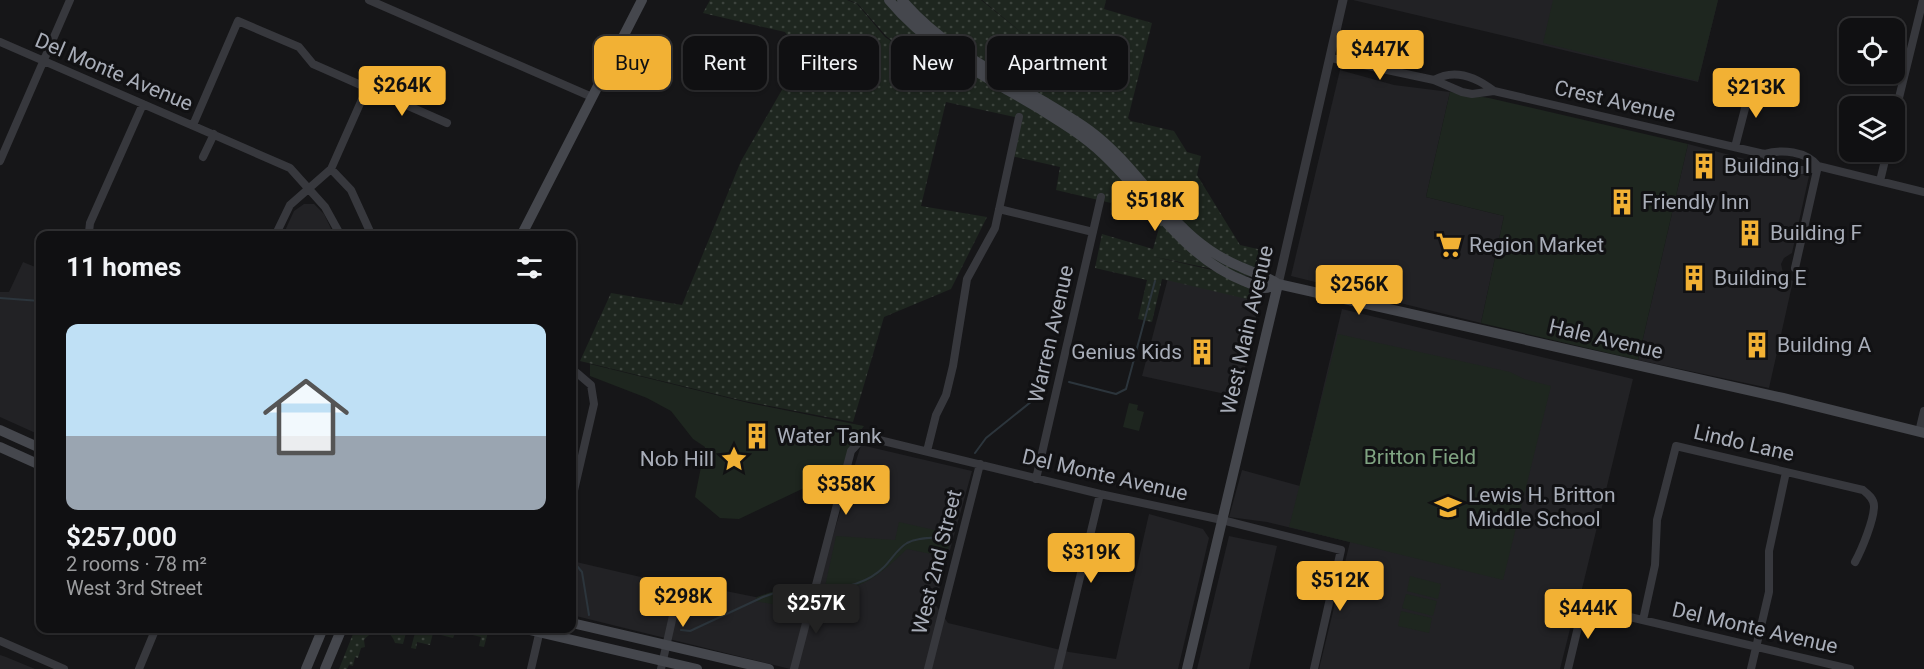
<!DOCTYPE html>
<meta charset="utf-8">
<style>
:root{--surface:#101012;--page:#1e1e20;--text:#f1f3f6;--muted:#9c9d9f;--line:#303032;--accent:#f2b134}
body{margin:0;font-family:Roboto,sans-serif;background:var(--page);color:var(--text);height:100vh;display:flex;flex-direction:column;font-size:22px;white-space:nowrap}
*{box-sizing:border-box;margin:0}
p{font-size:20px;color:var(--muted)}
.icon{flex:none;width:33px;height:33px;fill:none;stroke:currentColor;stroke-width:2;stroke-linecap:round;stroke-linejoin:round}
.map{position:relative;flex:1;overflow:hidden}
.panel{position:absolute;left:36px;top:231px;width:540px;height:402px;display:flex;flex-direction:column;background:var(--surface);border-radius:12px;box-shadow:0 2px 4px #0004,0 0 0 2px var(--line)}
.panel>*{flex:none}
.hud{position:absolute;left:594px;top:36px;width:570px;height:54px;display:flex;gap:12px}
.buttons{position:absolute;left:1839px;top:18px;display:grid;gap:12px}
.buttons a{display:grid;place-items:center;width:66px;height:66px;border-radius:12px;background:var(--surface);box-shadow:0 2px 4px #0004,0 0 0 2px var(--line);font-size:30px}
.price{position:absolute;translate:-50% -51px;padding:0 14px;border-radius:6px;background:var(--accent);color:#111;font-size:20px;line-height:39px;filter:drop-shadow(0 2px 3px #0008)}
.price::after{content:'';position:absolute;left:50%;top:36px;width:18px;height:14px;margin-left:-9px;background:inherit;clip-path:polygon(0 0,100% 0,50% 100%)}
.price.current{background:#222;color:#fff}
ul{padding:0;list-style:none}
li{display:grid;align-content:center;gap:12px;height:318px;padding:0 30px}
li+li{border-top:2px solid var(--line)}
li span{display:grid;place-items:center;height:186px;border-radius:12px;color:#555}
li>.icon{margin-inline-start:auto}
span .icon{width:108px;height:108px;fill:#fffc;stroke-width:1}
li b{font-size:26px}
h2{display:flex;justify-content:space-between;align-items:center;height:72px;padding:0 30px;font-size:26px}
.tag{padding:0 21px;border-radius:12px;background:var(--surface);box-shadow:0 2px 4px #0004,0 0 0 2px var(--line);font-size:21px;line-height:54px}
.tag.current{background:var(--accent);color:#111}
.map>svg:first-child{display:block}
</style>
<div class="map">
<svg width="1924" height="669" viewBox="0 0 1924 669">
<defs>
<pattern id="grass-dots" width="8" height="8" patternUnits="userSpaceOnUse" patternTransform="scale(1.5)"><rect width="8" height="8" fill="#1e261f"/><path d="M2 2h.1M6 6h.1" fill="none" stroke="#3c433d" stroke-width="1.8" stroke-linecap="round"/></pattern>
</defs>
<rect width="100%" height="100%" fill="#161618"/>
<path fill="#222225" d="M1353,0H1718L1698,82Z
M1340,70L1394,85L1450,92L1426,197L1504,216L1481,323L1291,276Z
M1688,144L1809,176L1792,253L1784,258L1781,264L1784,277L1793,281L1769,388L1638,360Z
M304,204H314L324,214L334,235H283L294,211Z
M23,262L40,269V435L0,417V292H9Z
M1172,263L1263,283L1239,397L1142,376Z
M1342,309L1633,379L1580,597H1578L1560,669H1319L1350,542L1267,522L1229,517L1242,470L1300,486Z
M861,445L972,471L935,604L948,623L1069,652L1116,659L1149,514L1203,529L1209,538L1178,669H790L572,615V561L675,585L681,582L800,606L819,580Z
M1229,536L1277,546L1249,669H1197Z
M0,655L6,657L35,669H0Z"/>
<path fill="url(#grass-dots)" d="M710,0H847L857,4L885,37L900,47L886,36L858,4L849,0H981L1038,46L982,0H1106L1104,9L1152,23L1128,118L1131,121L1174,131L1187,152L1201,156L1197,175L1240,245L1271,252L1265,280L1151,256L1264,282L1260,302L1162,279L1152,322L1138,319L1147,280L1095,268L1102,234L1153,249L1159,228L1150,219L1110,210L1111,203L1056,190L1060,167L1011,156L1019,118L946,102L921,206L987,217L951,289L884,317L853,422L744,401L580,361L611,293L682,305L741,161L802,55L785,32L703,13Z
M355,629V628L407,629L403,644L395,643C389,626 374,628 364,640L365,647L361,648L358,658L355,657L353,666L349,665L347,669H339Z
M473,629L488,632L484,647L479,646L481,637L456,631L453,638L433,633L430,645L417,642L416,649L411,648L416,629Z"/>
<path fill="#1e261f" d="M1553,0H1718L1698,81L1543,43Z
M1450,92L1489,98L1688,144L1638,360L1481,323L1504,216L1426,197Z
M1338,334L1510,372L1524,379L1551,386L1503,580L1289,527Z
M590,364L749,403L864,426L851,445L842,470L739,519L720,518L695,497L705,447L693,439L671,411L647,398L590,376Z
M1129,403L1138,405L1137,410L1144,412L1139,431L1123,427Z
M899,522L952,534L946,557L907,549C879,575 865,590 824,591L836,536L895,540Z
M1410,576L1441,584L1438,599L1407,591Z
M808,585L803,610L755,601L757,597L786,587Z
M1406,594L1437,601L1433,616L1402,608Z
M1401,611L1432,618L1429,633L1398,626Z"/>
<g fill="none" stroke-linecap="round" stroke-linejoin="round">
<path stroke="#2c353c" stroke-width="2" d="M0,298L40,301
M1069,382L1116,394L1126,389L1155,281
M975,453L986,438L1047,389
M572,560L582,572L589,615
M818,589C842,589 867,584 884,567C892,559 897,549 907,543C918,537 932,538 944,537
M681,630L690,631L763,597L786,589H812"/>
<path stroke="#37383d" stroke-width="8" d="M369,0L592,97
M0,42L290,168L325,207L341,236
M1894,56L1908,59
M1331,58L1434,80L1462,92L1472,94L1494,91
M1434,80C1455,68 1476,77 1494,91L1764,154C1782,149 1806,151 1818,166L1924,192
M1894,118L1923,0
M193,125L238,21L299,47L313,64L447,123
M1735,147L1748,97L1758,82
M1764,154C1776,168 1801,175 1818,166
M203,157L214,134
M0,161L70,0
M331,169L351,190L372,236
M1880,181L1887,152
M999,209L1093,232
M92,236L89,232L90,223L143,104
M275,236L290,205L331,169L367,88
M1795,268L1818,166
M572,372L577,373L591,385L594,404L572,499
M1919,432L1924,411
M927,451L936,415L946,395L953,366L967,279L995,228L1019,117
M1036,479L1101,197
M1643,620L1655,565L1657,520L1676,446L1863,490C1868,494 1874,499 1874,506C1874,520 1862,549 1855,562
M0,641L64,669
M139,669L156,628
M531,669L540,630
M661,669L679,589
M794,669L851,451L860,441L871,438L1100,494L1222,520L1341,550L1314,669
M928,669L980,464
M1058,669L1100,494
M1568,669L1583,606L1850,669
M1751,669L1769,592V551L1786,472"/>
<path stroke="#37383d" stroke-width="9" d="M1278,284L1343,0"/>
<path stroke="#45474d" stroke-width="10" d="M889,0C930,49 986,77 1040,109C1061,122 1084,136 1103,154C1149,197 1183,257 1244,281C1250,283 1259,288 1265,288C1269,288 1274,285 1278,284
M902,0C951,58 1028,87 1089,130C1130,160 1156,206 1194,238C1208,250 1224,260 1241,267C1254,273 1266,276 1278,284L1783,398L1924,433
M521,236L642,0
M0,430L40,448
M0,447L40,465
M572,623L769,669
M521,628L697,669
M306,669L323,628
M325,669L342,628
M1187,669L1278,284"/>
</g>
<defs>
<g id="building-bare" transform="scale(2.07)"><path d="M-4-6H4V6H1V3H-1V6H-4ZM-2.5-4.3h1.7v1.8h-1.7ZM.8-4.3h1.7v1.8H.8ZM-2.5-1h1.7V.8h-1.7ZM.8-1h1.7V.8H.8Z" fill="#f2b134" stroke="#111113" stroke-width="2.5" paint-order="stroke"/></g>
<g id="supermarket-bare" transform="scale(2.07)"><path d="M-6-5.5h2.5l.6 2H6L4.5 2H-2.5L-4.4-4H-6ZM-1.5 3.2a1.3 1.3 0 1 0 .1 0ZM3 3.2a1.3 1.3 0 1 0 .1 0Z" fill="#f2b134" stroke="#111113" stroke-width="2.5" paint-order="stroke"/></g>
<g id="sight-bare" transform="scale(2.07)"><path d="M0-6L1.8-2.2L6-1.7L2.9 1.2L3.7 5.4L0 3.3L-3.7 5.4L-2.9 1.2L-6-1.7L-1.8-2.2Z" fill="#f2b134" stroke="#111113" stroke-width="2.5" paint-order="stroke"/></g>
<g id="school-bare" transform="scale(2.07)"><path d="M0-5L7-2L0 1L-7-2ZM-4 1L0 2.5L4 1V4Q0 6-4 4Z" fill="#f2b134" stroke="#111113" stroke-width="2.5" paint-order="stroke"/></g>
</defs>
<g fill-rule="evenodd">
<use href="#building-bare" x="1704" y="166"/>
<use href="#building-bare" x="1622" y="202"/>
<use href="#building-bare" x="1750" y="233"/>
<use href="#supermarket-bare" x="1449" y="245"/>
<use href="#building-bare" x="1694" y="278"/>
<use href="#building-bare" x="1757" y="345"/>
<use href="#building-bare" x="1202" y="352"/>
<use href="#building-bare" x="757" y="436"/>
<use href="#sight-bare" x="734" y="459"/>
<use href="#school-bare" x="1448" y="507"/>
</g>
<g text-anchor="middle" dominant-baseline="central" stroke-width="6" stroke-linejoin="round" paint-order="stroke">
<g font-size="21" fill="#a8adb8" stroke="#111113">
<text transform="translate(114 72) rotate(23)">Del Monte Avenue</text>
<text transform="translate(1615 101) rotate(13)">Crest Avenue</text>
<text transform="translate(1247 330) rotate(-77)">West Main Avenue</text>
<text transform="translate(1051 334) rotate(-77)">Warren Avenue</text>
<text transform="translate(1606 339) rotate(13)">Hale Avenue</text>
<text transform="translate(1744 443) rotate(13)">Lindo Lane</text>
<text transform="translate(1105 475) rotate(13)">Del Monte Avenue</text>
<text transform="translate(937 562) rotate(-76)">West 2nd Street</text>
<text transform="translate(1755 628) rotate(13)">Del Monte Avenue</text>
</g>
<g font-size="21" fill="#a8adb8" stroke="#111113" text-anchor="start">
<text x="1724" y="166">Building I</text>
<text x="1642" y="202">Friendly Inn</text>
<text x="1770" y="233">Building F</text>
<text x="1469" y="245">Region Market</text>
<text x="1714" y="278">Building E</text>
<text x="1777" y="345">Building A</text>
<text x="1182" y="352" text-anchor="end">Genius Kids</text>
<text x="777" y="436">Water Tank</text>
<text x="714" y="459" text-anchor="end">Nob Hill</text>
<text x="1468" y="495">Lewis H. Britton<tspan x="1468" dy="24">Middle School</tspan></text>
</g>
<g font-size="21" fill="#7fa381" stroke="#111113">
<text x="1420" y="457">Britton Field</text>
</g>
</g>
</svg>
<div class="buttons">
<a><svg class="icon" aria-label="locate" viewBox="0 0 24 24"><circle cx="12" cy="12" r="6"/><path d="M12 2v4M12 18v4M2 12h4M18 12h4"/></svg></a>
<a><svg class="icon" aria-label="layers" viewBox="0 0 24 24"><path d="M12 4l9 5-9 5-9-5zM3 14l9 5 9-5"/></svg></a>
</div>
<b class="price" style="left:1380px;top:81px">$447K</b>
<b class="price" style="left:402px;top:117px">$264K</b>
<b class="price" style="left:1756px;top:119px">$213K</b>
<b class="price" style="left:1155px;top:232px">$518K</b>
<b class="price" style="left:1359px;top:316px">$256K</b>
<b class="price" style="left:846px;top:516px">$358K</b>
<b class="price" style="left:1091px;top:584px">$319K</b>
<b class="price" style="left:1340px;top:612px">$512K</b>
<b class="price" style="left:683px;top:628px">$298K</b>
<b class="price current" style="left:816px;top:635px">$257K</b>
<b class="price" style="left:1588px;top:640px">$444K</b>
<div class="hud">
<a class="tag current">Buy</a>
<a class="tag">Rent</a>
<a class="tag">Filters</a>
<a class="tag">New</a>
<a class="tag">Apartment</a>
</div>
<section class="panel">
<h2>11 homes<svg class="icon" aria-label="filters" viewBox="0 0 24 24"><path d="M4 7h16M4 17h16"/><circle cx="9" cy="7" r="2"/><circle cx="15" cy="17" r="2"/></svg></h2>
<ul>
<li><span style="background:linear-gradient(#bfe0f5 60%,#9aa5b1 0)"><svg class="icon" aria-label="home" viewBox="0 0 24 24"><path d="M3 11l9-7 9 7M6 9v11h12V9"/></svg></span><div><b>$257,000</b><p>2 rooms · 78 m²</p><p>West 3rd Street</p></div></li>
</ul>
</section>
</div>
